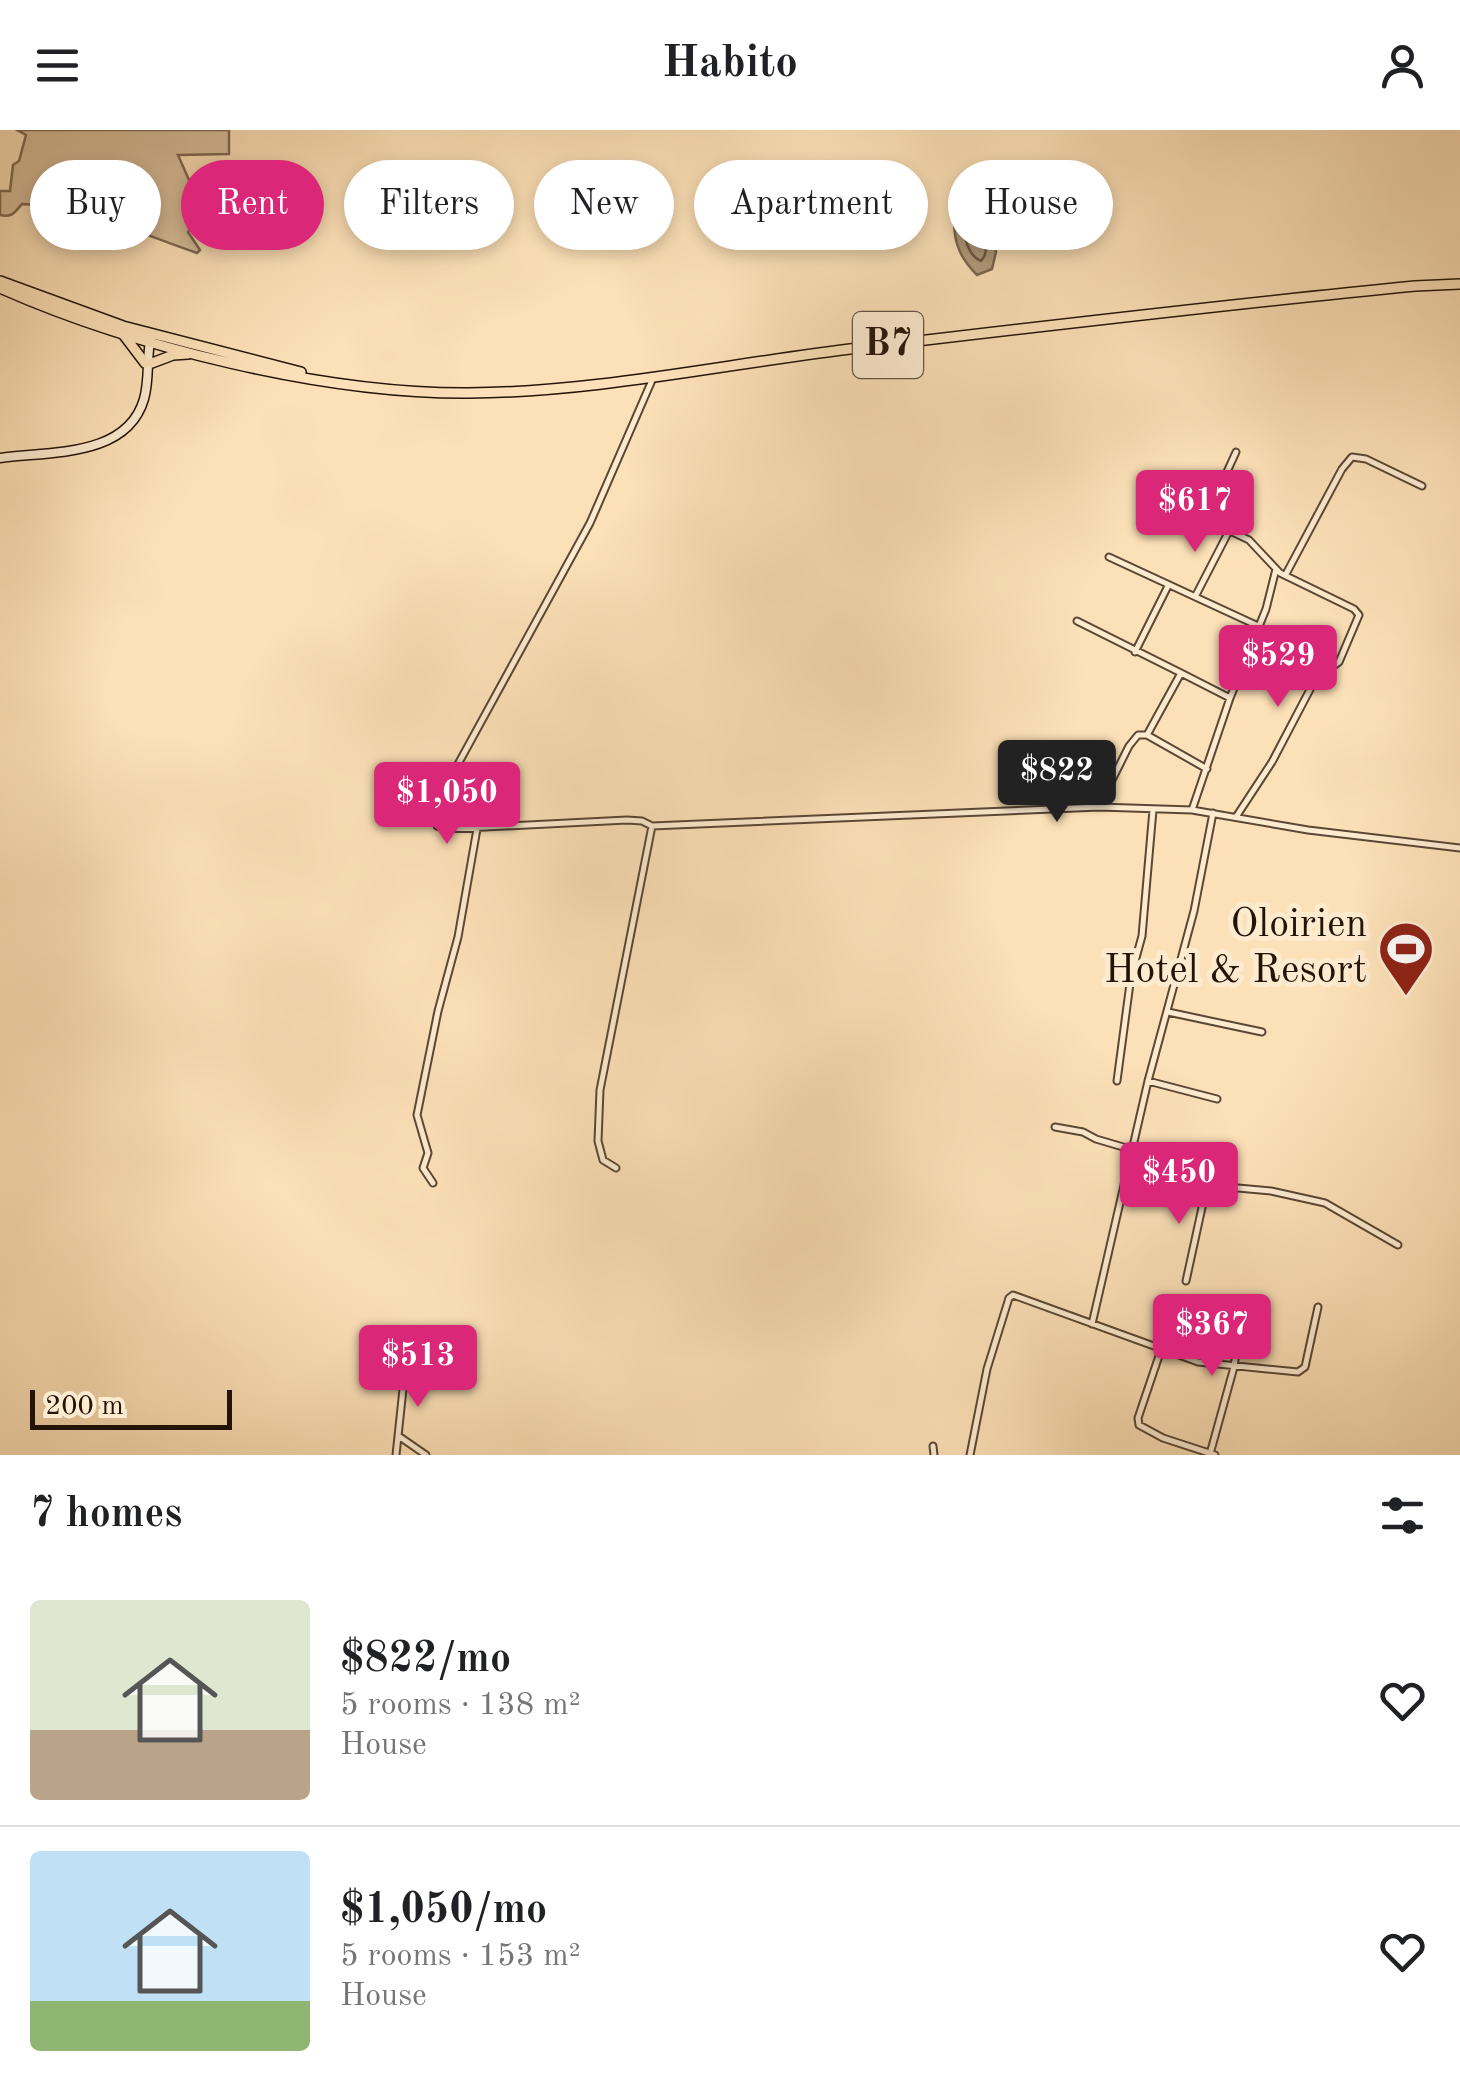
<!DOCTYPE html>
<meta charset="utf-8">
<style>
:root{--surface:#fff;--page:#f6f6f6;--text:#202124;--muted:#757577;--line:#e0e0e0;--accent:#db2777}
body{margin:0;font-family:"Old Standard TT",serif;background:var(--page);color:var(--text);height:100vh;display:flex;flex-direction:column;font-size:38px;white-space:nowrap}
*{box-sizing:border-box;margin:0}
p{font-size:32px;color:var(--muted)}
.icon{flex:none;width:55px;height:55px;fill:none;stroke:currentColor;stroke-width:2;stroke-linecap:round;stroke-linejoin:round}
.map{position:relative;height:1325px;overflow:hidden}
.sheet{display:flex;flex-direction:column;background:var(--surface);flex:1}
.sheet>*{flex:none}
.guide{position:absolute;left:30px;top:30px;width:1400px;height:90px;display:flex;gap:20px}
.scale{position:absolute;left:30px;bottom:25px;width:202px;box-sizing:border-box;padding-left:10px;border:5px solid #241408;border-top:0;font-size:28px;line-height:35px;white-space:nowrap;color:#241408;-webkit-text-stroke:8px #fdebd0;paint-order:stroke}
.price{position:absolute;translate:-50% -85px;padding:0 22px;border-radius:10px;background:var(--accent);color:#fff;font-size:32px;line-height:65px;filter:drop-shadow(0 2px 5px #0008)}
.price::after{content:'';position:absolute;left:50%;top:60px;width:30px;height:22px;margin-left:-15px;background:inherit;clip-path:polygon(0 0,100% 0,50% 100%)}
.price.current{background:#222;color:#fff}
ul{padding:0;list-style:none}
li{display:flex;align-items:center;gap:30px;height:250px;padding:0 30px}
li+li{border-top:2px solid var(--line)}
li span{display:grid;place-items:center;flex:none;width:280px;height:200px;border-radius:10px;color:#555}
li>.icon{margin-inline-start:auto}
span .icon{width:120px;height:120px;fill:#fffc;stroke-width:1}
li b{font-size:42px}
h2{display:flex;justify-content:space-between;align-items:center;height:120px;padding:0 30px;font-size:42px}
.tag{padding:0 35px;border-radius:45px;background:var(--surface);box-shadow:0 5px 15px #0003;font-size:35px;line-height:90px}
.tag.current{background:var(--accent);color:#fff}
header{display:flex;justify-content:space-between;align-items:center;height:130px;padding:0 30px;background:var(--surface);font-size:45px;font-weight:700}
.map>svg:first-child{display:block}
</style>
<header><svg class="icon" aria-label="menu" viewBox="0 0 24 24"><path d="M4 6h16M4 12h16M4 18h16"/></svg>Habito<svg class="icon" aria-label="person" viewBox="0 0 24 24"><circle cx="12" cy="8" r="4"/><path d="M4 21q1-7 8-7t8 7"/></svg></header>
<div class="map">
<svg width="1460" height="1325" viewBox="0 0 1460 1325">
<rect width="100%" height="100%" fill="#fce0b7"/>
<filter id="stains"><feTurbulence type="fractalNoise" baseFrequency=".002" numOctaves="4"/><feColorMatrix values="0 0 0 0 .2 0 0 0 0 .09 0 0 0 0 .02 0 0 0 .5 -.17"/></filter>
<radialGradient id="worn" r=".72"><stop offset=".6" stop-color="#630" stop-opacity="0"/><stop offset="1" stop-color="#630" stop-opacity=".3"/></radialGradient>
<path fill="#d7bd99" stroke="#7e6850" stroke-width="2.5" d="M17,0H229V24L178,25L204,84L188,102L200,120L197,123C141,104 83,76 22,74C15,82 12,88 0,85V61H10L13,35L19,31L26,5Z"/>
<path fill="#b39b7c" stroke="#7a654e" stroke-width="2.5" d="M977,77L990,87L996,122L992,139L977,145C961,129 954,114 954,91Z"/>
<g fill="none" stroke-linecap="round" stroke-linejoin="round">
<path stroke="#6c5842" stroke-width="2.5" d="M975,90L982,94C985,105 990,122 981,131C969,126 963,108 965,96Z"/>
<g stroke="#5a4734" stroke-width="9">
<path id="minor" d="M1146,361L1249,410L1280,443L1354,479L1359,485L1339,532L1315,550L1272,632L1236,687
M1206,388L1236,322
M1109,427L1256,495
M1286,444L1342,339L1352,327L1366,329L1422,356
M1196,465L1229,401
M1077,491L1181,543L1147,605H1138L1129,616L1099,676
M1253,505L1325,541
M1135,522L1168,456
M1181,543L1230,568
M1147,605L1207,639
M1192,680L1230,568L1266,479L1276,439
M652,696L1099,677L1192,680L1308,700L1460,718
M1168,882L1262,902
M1117,951L1131,846L1142,806L1153,680
M1148,951L1217,969
M1055,997L1083,1002L1096,1009L1201,1040L1216,1056L1271,1061L1325,1073L1398,1115
M616,1038L603,1030L598,1011L600,960L652,696L642,691L627,690L445,699L437,696L434,678L590,393L653,248
M433,1053L423,1038L428,1023L417,985L438,881L458,807L477,699
M1186,1151L1208,1050
M1092,1194L1148,951L1194,781L1213,683
M1161,1220L1138,1288L1139,1295L1163,1308L1215,1325
M400,1307L426,1325
M933,1316L934,1325
M1210,1324L1234,1237L1242,1179
M396,1325L406,1231
M970,1325L987,1239L1009,1168L1013,1165L1198,1232L1298,1242L1305,1237L1318,1177"/>
</g>
<g stroke="#241408" stroke-width="11">
<path id="secondary" d="M0,328C49,321 127,328 144,269C150,248 146,227 151,206"/>
</g>
<g stroke="#241408" stroke-width="12">
<path id="primary" d="M123,204L145,233
M152,233L173,225L188,224"/>
</g>
<g stroke="#241408" stroke-width="12">
<path id="trunk" d="M0,151L123,196L301,242
M0,158C133,217 324,264 469,263C600,262 729,233 859,218C1044,196 1229,174 1415,156L1460,154"/>
</g>
<use href="#minor" stroke="#fdebd0" stroke-width="5"/>
<use href="#secondary" stroke="#fdebd0" stroke-width="8"/>
<use href="#primary" stroke="#fce0b7" stroke-width="9"/>
<use href="#trunk" stroke="#fce0b7" stroke-width="9"/>
</g>
<defs>
<g id="stadium-pin" transform="scale(2.875)"><path d="M0 17L-7.5 6A9.5 9.5 0 1 1 7.5 6Z" fill="#8f2418" stroke="#fdebd0"/><path d="M0-5a6.5 5 0 1 0 0 10a6.5 5 0 1 0 0-10ZM-3.5-1.8h7v3.6h-7Z" fill="#fff"/></g>
</defs>
<g fill-rule="evenodd">
<use href="#stadium-pin" x="1406" y="819"/>
</g>
<g text-anchor="middle" dominant-baseline="central" stroke-width="10" stroke-linejoin="round" paint-order="stroke">
<rect fill="#fdebd0" stroke="#655444" stroke-width="2.5" x="853" y="182" width="70" height="66" rx="8"/>
<g font-size="38" font-weight="bold" fill="#241408">
<text x="888" y="215">B7</text>
</g>
<g font-size="40" fill="#241408" stroke="#fdebd0" text-anchor="end">
<text x="1367" y="796">Oloirien<tspan x="1367" dy="46">Hotel &amp; Resort</tspan></text>
</g>
</g>
<rect width="100%" height="100%" filter="url(#stains)"/>
<rect width="100%" height="100%" fill="url(#worn)"/>
</svg>
<div class="scale">200 m</div>
<b class="price" style="left:1195px;top:425px">$617</b>
<b class="price" style="left:1278px;top:580px">$529</b>
<b class="price current" style="left:1057px;top:695px">$822</b>
<b class="price" style="left:447px;top:717px">$1,050</b>
<b class="price" style="left:1179px;top:1097px">$450</b>
<b class="price" style="left:1212px;top:1249px">$367</b>
<b class="price" style="left:418px;top:1280px">$513</b>
<div class="guide">
<a class="tag">Buy</a>
<a class="tag current">Rent</a>
<a class="tag">Filters</a>
<a class="tag">New</a>
<a class="tag">Apartment</a>
<a class="tag">House</a>
</div>
</div>
<section class="sheet">
<h2>7 homes<svg class="icon" aria-label="filters" viewBox="0 0 24 24"><path d="M4 7h16M4 17h16"/><circle cx="9" cy="7" r="2"/><circle cx="15" cy="17" r="2"/></svg></h2>
<ul>
<li><span style="background:linear-gradient(#dfe7d0 65%,#b9a48a 0)"><svg class="icon" aria-label="home" viewBox="0 0 24 24"><path d="M3 11l9-7 9 7M6 9v11h12V9"/></svg></span><div><b>$822/mo</b><p>5 rooms · 138 m²</p><p>House</p></div><svg class="icon" aria-label="heart" viewBox="0 0 24 24"><path d="M12 20l-8-8c-3-5 5-10 8-4 3-6 11-1 8 4z"/></svg></li>
<li><span style="background:linear-gradient(#bfe0f5 75%,#8fb573 0)"><svg class="icon" aria-label="home" viewBox="0 0 24 24"><path d="M3 11l9-7 9 7M6 9v11h12V9"/></svg></span><div><b>$1,050/mo</b><p>5 rooms · 153 m²</p><p>House</p></div><svg class="icon" aria-label="heart" viewBox="0 0 24 24"><path d="M12 20l-8-8c-3-5 5-10 8-4 3-6 11-1 8 4z"/></svg></li>
</ul>
</section>
